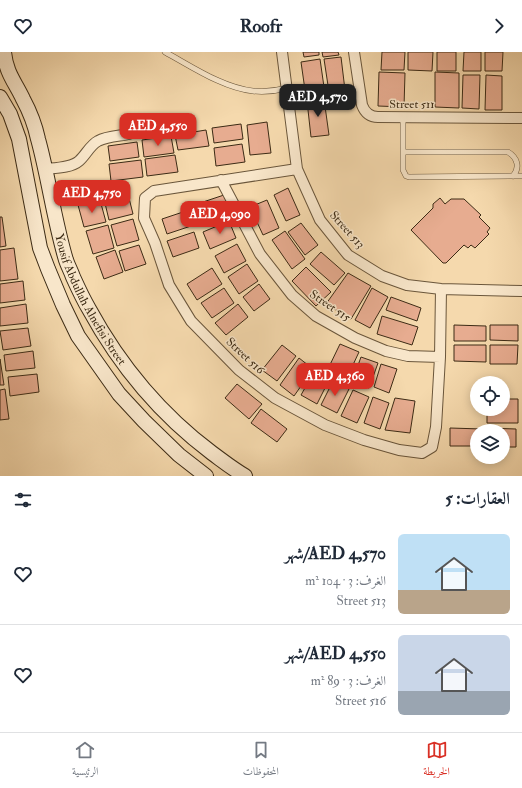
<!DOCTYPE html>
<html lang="ar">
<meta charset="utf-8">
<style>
:root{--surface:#fff;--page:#f6f6f7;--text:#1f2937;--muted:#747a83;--line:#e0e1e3;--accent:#d93025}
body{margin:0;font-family:"IM FELL Double Pica",Amiri,serif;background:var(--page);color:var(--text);direction:rtl;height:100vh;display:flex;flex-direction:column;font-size:15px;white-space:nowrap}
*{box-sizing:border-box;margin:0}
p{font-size:13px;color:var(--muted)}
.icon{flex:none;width:22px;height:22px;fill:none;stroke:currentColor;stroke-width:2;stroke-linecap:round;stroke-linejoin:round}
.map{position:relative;height:424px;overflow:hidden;direction:ltr}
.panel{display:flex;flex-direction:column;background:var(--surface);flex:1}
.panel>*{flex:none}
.tools{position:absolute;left:470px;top:324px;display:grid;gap:8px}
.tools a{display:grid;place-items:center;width:40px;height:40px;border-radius:50%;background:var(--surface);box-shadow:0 2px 10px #0003;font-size:20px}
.price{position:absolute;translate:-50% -34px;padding:0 9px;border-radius:8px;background:var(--accent);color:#fff;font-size:13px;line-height:26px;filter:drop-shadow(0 1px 2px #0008)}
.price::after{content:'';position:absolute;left:50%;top:24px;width:12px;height:9px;margin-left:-6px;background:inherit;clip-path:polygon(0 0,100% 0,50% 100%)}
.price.active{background:#222;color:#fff}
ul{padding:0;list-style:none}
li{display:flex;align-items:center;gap:12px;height:100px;padding:0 12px}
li+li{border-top:1px solid var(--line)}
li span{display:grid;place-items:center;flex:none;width:112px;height:80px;border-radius:6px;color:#555}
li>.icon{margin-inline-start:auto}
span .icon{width:48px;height:48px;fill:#fffc;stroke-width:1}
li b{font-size:17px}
h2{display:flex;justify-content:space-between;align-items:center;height:48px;padding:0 12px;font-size:17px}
header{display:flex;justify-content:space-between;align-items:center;height:52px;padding:0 12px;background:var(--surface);font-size:18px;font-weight:700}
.tabs{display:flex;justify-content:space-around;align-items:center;height:56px;border-top:1px solid var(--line);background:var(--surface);font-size:11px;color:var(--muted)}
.tabs a{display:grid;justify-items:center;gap:2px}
.tabs .active{color:var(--accent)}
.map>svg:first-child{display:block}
</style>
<header><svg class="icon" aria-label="forward" viewBox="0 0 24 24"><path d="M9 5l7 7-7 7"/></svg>Roofr<svg class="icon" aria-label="heart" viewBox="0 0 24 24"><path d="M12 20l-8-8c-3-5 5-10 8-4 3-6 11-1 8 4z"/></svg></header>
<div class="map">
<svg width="522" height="424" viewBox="0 0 522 424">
<rect width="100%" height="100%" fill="#f5d9ad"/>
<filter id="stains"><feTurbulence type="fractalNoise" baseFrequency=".005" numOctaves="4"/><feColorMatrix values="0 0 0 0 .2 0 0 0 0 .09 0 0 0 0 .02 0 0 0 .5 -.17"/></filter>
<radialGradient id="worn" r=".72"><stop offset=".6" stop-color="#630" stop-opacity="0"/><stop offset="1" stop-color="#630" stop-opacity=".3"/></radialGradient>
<path fill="#e7ac90" stroke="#3c2b15" d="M303,0H319V3L304,5Z
M322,0H338L339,3L323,5Z
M382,0H405L404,18H381Z
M408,0H433L432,19L408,18Z
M437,0H456V19H437Z
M464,0H481V19H463Z
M485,0H503L502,19H485Z
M341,5L345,38L329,40L324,7Z
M320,7L325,42L306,45L301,10Z
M379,20L405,21L404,55L378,54Z
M435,20L459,21V56L435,55Z
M463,23H480L479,57L462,56Z
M486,23L502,24V58H485Z
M324,47L329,83L311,85L307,49Z
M267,70L271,101L250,103L247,73Z
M241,72L243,87L214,91L212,76Z
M206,78L209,94L178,98L175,83Z
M171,84L174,101L144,105L142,88Z
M137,90L139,105L110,109L108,94Z
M242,92L245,110L216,114L214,96Z
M175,103L178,120L147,124L145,107Z
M141,108L143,125L111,129L109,112Z
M288,136L300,163L286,169L274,143Z
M128,142L133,162L109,168L104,147Z
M224,143L231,163L201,173L194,153Z
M440,146L445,152L451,147H464L481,163L479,165L490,176L487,180L489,182L475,196L471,193L468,196L464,193L446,211H443L411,178L433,156V152Z
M100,148L106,170L84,175L78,153Z
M267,148L279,176L263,183L250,155Z
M189,158L194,173L167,182L162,167Z
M0,165H2L6,194L0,195Z
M133,167L139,188L117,194L111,173Z
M229,169L236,186L210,197L203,180Z
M301,171L318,193L305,203L288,180Z
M108,173L114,196L93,202L86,179Z
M285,179L305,207L292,217L272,188Z
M194,180L199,196L173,205L167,189Z
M237,192L246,209L224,221L215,204Z
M139,193L146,212L125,219L119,199Z
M14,196L18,227L0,229V198Z
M115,198L123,220L104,227L96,205Z
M321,200L345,221L334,233L310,212Z
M247,212L258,229L239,242L228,225Z
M306,215L331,240L316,254L292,229Z
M212,216L222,232L197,248L187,232Z
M348,221L371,234L351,267L326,252Z
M23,229L25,248L0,251V232Z
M259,232L270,247L254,259L243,245Z
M224,236L234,251L212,266L201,251Z
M372,236L388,245L370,276L355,268Z
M391,245L421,256L417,269L386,258Z
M26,252L28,271L0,274V256Z
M238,252L248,265L226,283L215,271Z
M382,264L418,275L412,293L377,282Z
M454,273L486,274V289H454Z
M490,273H518V289L490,288Z
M28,276L31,294L3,298L0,279Z
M340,292L359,300L345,330L326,321Z
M282,293L296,304L277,329L262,318Z
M454,293H486V310L454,309Z
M490,293H518L517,312H490Z
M33,299L35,316L6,319L4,303Z
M361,305L378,311L369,336L352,330Z
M299,306L313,317L294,344L280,333Z
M0,307L4,333H0Z
M381,312L397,317L389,341L374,335Z
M314,320L329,328L317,352L301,343Z
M37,322L39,340L10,344L8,325Z
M333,329L349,337L337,361L321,353Z
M237,332L262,352L249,367L225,346Z
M5,337L9,367L0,368V338Z
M353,338L369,345L357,371L341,364Z
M373,345L389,351L380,377L364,371Z
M395,346L415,349L410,381L385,378Z
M503,347H518V371H487V357H503Z
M261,357L287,377L277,390L251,371Z
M450,376L482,377V379H477V394H450Z
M486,376L516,377V395H503V379H486Z"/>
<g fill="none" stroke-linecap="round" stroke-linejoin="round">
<g stroke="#6a563b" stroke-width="6">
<path id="lane" d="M165,0C191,14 223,36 253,39C264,40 276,39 287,36
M403,65V118L406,124L409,125L522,124
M403,100H508C518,106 520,116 513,124"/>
</g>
<g stroke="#6a563b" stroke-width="12">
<path id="street" d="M282,0L297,117L320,168L348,203L382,224L407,233L441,237L522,239
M354,0L362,53C365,61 370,65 378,65L522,66
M45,117C55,116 71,116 79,109C86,103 90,93 98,89C107,84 120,84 129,82
M297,117L154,139L145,146L144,166L155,191L169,233L191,269L239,318L275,346L325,373L364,388L399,398L422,401L432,395L436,375L440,305L441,237
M221,128L260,202L292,243L316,264L355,286L386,299L408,304L440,305"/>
</g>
<g stroke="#3c2b15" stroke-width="16">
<g id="secondary">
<path id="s1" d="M4,0C6,21 15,30 23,47C30,60 35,73 38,87C49,127 54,168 66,208C68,214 71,219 73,225C78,236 83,247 89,257C120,314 160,362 212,401C223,409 233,417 245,424"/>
<path d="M0,45L10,62L19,87L40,196L48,217L63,253L78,284L119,342L144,369L179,403L206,424"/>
</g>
</g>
<use href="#lane" stroke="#f8e6ca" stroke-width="5"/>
<use href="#street" stroke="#f8e6ca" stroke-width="10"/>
<use href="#secondary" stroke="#f8e6ca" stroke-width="14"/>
</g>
<g text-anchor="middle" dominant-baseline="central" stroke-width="3" stroke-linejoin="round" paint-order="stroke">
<g font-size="12" fill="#3c2b15" stroke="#f8e6ca">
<text x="412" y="52">Street 511</text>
<text transform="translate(347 178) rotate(48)">Street 513</text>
<text stroke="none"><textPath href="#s1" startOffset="264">Yousif Abdullah Alnefisi Street</textPath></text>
<text transform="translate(330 254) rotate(34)">Street 515</text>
<text transform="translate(245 304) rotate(43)">Street 516</text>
</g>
</g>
<rect width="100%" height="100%" filter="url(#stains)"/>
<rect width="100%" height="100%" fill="url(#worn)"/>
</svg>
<div class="tools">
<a><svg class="icon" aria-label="locate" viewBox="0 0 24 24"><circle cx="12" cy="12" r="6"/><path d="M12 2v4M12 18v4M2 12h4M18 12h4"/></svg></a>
<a><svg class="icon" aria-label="layers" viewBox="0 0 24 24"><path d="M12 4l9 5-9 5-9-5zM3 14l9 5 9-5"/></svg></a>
</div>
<b class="price active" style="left:318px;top:66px">AED 4,570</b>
<b class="price" style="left:158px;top:95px">AED 4,550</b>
<b class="price" style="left:92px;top:162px">AED 4,750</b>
<b class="price" style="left:220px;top:183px">AED 4,090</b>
<b class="price" style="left:335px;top:345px">AED 4,360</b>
</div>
<section class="panel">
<h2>العقارات: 5<svg class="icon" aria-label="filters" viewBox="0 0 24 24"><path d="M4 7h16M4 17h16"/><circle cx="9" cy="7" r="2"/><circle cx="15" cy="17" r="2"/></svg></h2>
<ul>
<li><span style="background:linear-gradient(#bfe0f5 70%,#b9a48a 0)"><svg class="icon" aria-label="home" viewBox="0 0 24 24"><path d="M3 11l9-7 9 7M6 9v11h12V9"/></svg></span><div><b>AED 4,570/شهر</b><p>الغرف: 3 · 104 m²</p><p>Street 513</p></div><svg class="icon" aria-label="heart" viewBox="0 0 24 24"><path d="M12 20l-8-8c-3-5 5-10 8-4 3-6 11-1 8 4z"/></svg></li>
<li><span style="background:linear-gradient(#c9d6e8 70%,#9aa5b1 0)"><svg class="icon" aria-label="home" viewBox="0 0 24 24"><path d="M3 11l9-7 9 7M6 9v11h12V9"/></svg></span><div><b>AED 4,550/شهر</b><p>الغرف: 3 · 89 m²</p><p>Street 516</p></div><svg class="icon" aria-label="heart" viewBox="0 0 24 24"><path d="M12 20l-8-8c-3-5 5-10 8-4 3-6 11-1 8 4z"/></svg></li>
</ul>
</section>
<nav class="tabs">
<a class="active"><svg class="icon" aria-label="map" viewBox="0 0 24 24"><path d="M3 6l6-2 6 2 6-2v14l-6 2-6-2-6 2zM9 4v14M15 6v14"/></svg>الخريطة</a>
<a><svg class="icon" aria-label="saved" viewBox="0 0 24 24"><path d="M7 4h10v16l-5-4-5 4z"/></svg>المحفوظات</a>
<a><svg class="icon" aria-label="home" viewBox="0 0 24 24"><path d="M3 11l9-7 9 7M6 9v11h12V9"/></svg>الرئيسية</a>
</nav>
